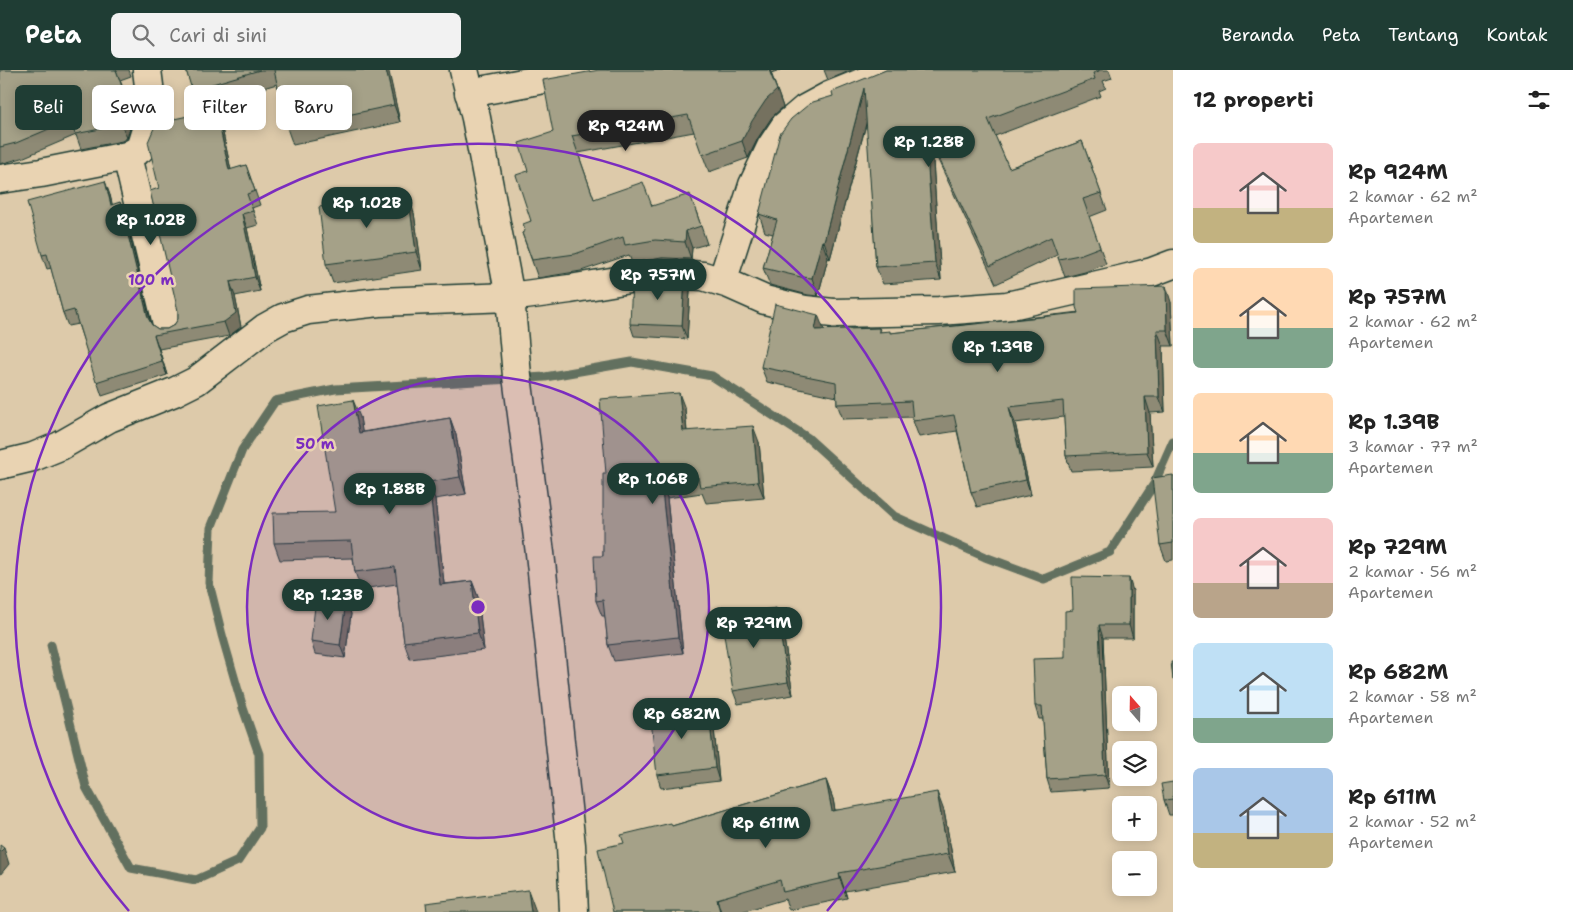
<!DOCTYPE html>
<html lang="id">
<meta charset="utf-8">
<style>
:root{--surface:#fff;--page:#f2f2f2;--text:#222;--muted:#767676;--accent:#1f3d34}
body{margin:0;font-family:"Shantell Sans",sans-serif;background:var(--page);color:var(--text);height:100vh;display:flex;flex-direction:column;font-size:19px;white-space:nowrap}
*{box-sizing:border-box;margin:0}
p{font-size:16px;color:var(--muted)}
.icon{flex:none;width:28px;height:28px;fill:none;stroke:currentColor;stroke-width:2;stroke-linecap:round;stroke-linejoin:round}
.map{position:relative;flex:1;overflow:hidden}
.drawer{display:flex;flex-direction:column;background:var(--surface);width:400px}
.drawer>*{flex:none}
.banner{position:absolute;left:15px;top:15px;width:475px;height:45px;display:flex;gap:10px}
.needle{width:32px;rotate:340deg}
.fabs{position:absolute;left:1112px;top:616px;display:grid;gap:10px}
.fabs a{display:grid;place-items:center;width:45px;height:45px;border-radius:8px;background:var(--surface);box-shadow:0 2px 12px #0003;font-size:25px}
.price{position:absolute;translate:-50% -42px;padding:0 11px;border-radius:18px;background:var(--accent);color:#fff;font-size:16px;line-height:32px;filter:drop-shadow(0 1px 2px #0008)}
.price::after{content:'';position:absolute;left:50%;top:30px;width:15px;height:11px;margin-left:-8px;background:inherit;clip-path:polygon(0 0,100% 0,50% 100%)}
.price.selected{background:#222;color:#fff}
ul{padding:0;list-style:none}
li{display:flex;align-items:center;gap:15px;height:125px;padding:0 20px}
li span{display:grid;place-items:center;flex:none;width:140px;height:100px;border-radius:8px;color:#555}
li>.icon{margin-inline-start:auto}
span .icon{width:60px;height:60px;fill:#fffc;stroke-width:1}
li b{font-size:21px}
h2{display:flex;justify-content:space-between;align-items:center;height:60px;padding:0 20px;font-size:21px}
.tag{padding:0 18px;border-radius:8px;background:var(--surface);box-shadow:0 2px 12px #0003;font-size:18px;line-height:45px}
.tag.selected{background:var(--accent);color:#fff}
header{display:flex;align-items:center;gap:30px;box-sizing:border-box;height:70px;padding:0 25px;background:var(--accent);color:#fff}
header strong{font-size:24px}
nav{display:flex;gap:28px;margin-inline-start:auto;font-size:18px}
.search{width:350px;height:45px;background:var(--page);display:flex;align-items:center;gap:12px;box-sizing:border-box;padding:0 18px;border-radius:8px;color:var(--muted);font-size:19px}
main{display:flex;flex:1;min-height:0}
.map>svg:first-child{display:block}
</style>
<header>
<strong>Peta</strong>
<div class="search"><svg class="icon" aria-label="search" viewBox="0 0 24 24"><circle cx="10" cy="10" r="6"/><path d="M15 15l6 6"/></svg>Cari di sini</div>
<nav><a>Beranda</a><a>Peta</a><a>Tentang</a><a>Kontak</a></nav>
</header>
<main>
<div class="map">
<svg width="1173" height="842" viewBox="0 0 1173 842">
<rect width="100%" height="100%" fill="#ddcaaa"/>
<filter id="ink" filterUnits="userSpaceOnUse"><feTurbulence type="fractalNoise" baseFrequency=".02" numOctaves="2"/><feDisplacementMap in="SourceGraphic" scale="10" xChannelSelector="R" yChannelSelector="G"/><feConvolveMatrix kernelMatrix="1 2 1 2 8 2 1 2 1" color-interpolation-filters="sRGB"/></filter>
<g filter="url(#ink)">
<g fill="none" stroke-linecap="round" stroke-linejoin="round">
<path stroke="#626f5e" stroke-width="9" d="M51,575L86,717L131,798L196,810L238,791L260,758L259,684L243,638L222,565L209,513L211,458L242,380L275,331L335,319L545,307L632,292L712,306L808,368L894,446L985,487L1044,509L1110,482L1154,414L1173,371"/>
<g stroke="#1f3d34" stroke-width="31">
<path id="minor" d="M469,23L593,0
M127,86L140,79L145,63L154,55L147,0
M0,109L41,103L127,86L168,258
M722,212L753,115L771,77L785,56L805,39L829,26L893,0
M0,395L33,387L60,376L109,348L174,322L196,311L265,258L283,248L308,240L379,232L510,227L570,219L664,203L703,206L729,214L765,230L805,240L833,243L939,241L1007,236L1124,209L1152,202L1173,194"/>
</g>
<g stroke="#1f3d34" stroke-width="31">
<path id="tertiary" d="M464,0L476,48L510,227L517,306L540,483L571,775L574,842"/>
</g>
<use href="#minor" stroke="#e9d3b2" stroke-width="28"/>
<use href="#tertiary" stroke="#e9d3b2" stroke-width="28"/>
</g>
<path fill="#8e8a75" stroke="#1f3d34" d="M0,0H129L131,6L120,10L135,51L130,58L127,68L122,71L81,79L76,65L22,88L0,94Z
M186,0H388L400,52L293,75L287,58L277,14L198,37Z
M599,0H780L771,3L783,37L772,47L758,68L748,88L709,102L694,62L578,83L594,129L696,141L707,174L692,178L691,189L662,188L632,193L629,185L581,201L538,208L522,163L525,161L531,151L528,101L553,62Z
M824,0H852L828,10Z
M886,0H1109L1112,8L1103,11L1106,18L1099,21L1101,26L995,66L1009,98L1082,71L1107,140L1089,147L1106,194L1085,202L1065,207L1057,185L996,214L932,77L941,210L883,214L876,197L867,51L830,189L828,188L818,226L808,225L770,215L763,198L773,164L765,162L759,144L833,26Z
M216,40L221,54L231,100L246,95L260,135L252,138L258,155L247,158L260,221L235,226L241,257L229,266L159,279L167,305L102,326L78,254L68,256L63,243L51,198L47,199L42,185L110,125L112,135L125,146L151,253L152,255L158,259H167L174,255L178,249V241L159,118Z
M414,143L422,200L333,213L326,194Z
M685,208L690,221L687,269L634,266L630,254Z
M1171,232L1173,276H1163L1165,342L1150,343L1153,397L1071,401L1066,386L1064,347L1015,353L1031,425L977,437L971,422L957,361L919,367L913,351V347L843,349L837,334V327L767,312L761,297L824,260L879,258L881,262L891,263Z
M685,339L687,361L759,372L764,428L706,433L702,423L667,428L683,583L614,591L608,575L605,546H602L596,531L603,486L606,404Z
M360,347L362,362L450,348L456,365L466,424L435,429L444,514L472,511L478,527L484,580L410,589L404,572L397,514L361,519L355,502L353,488L280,490L274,473L335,442Z
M1173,405V490L1166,491L1160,475Z
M1133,521V568H1103L1109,718L1051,722L1047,709L1043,649H1039L1035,636L1065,588L1073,540Z
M346,531L351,544L345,588L315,584L311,571Z
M776,538L781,550L793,625L738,634L733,621Z
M708,635L713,648L719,711L661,718L657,705Z
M826,710L833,729L835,740L944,741L955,802L845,821L847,828L789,840L785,829L741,842H613L624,773L672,756Z
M1173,712V745H1169L1164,730Z"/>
<path fill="#74715f" stroke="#1f3d34" d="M116,0L135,51L130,58L127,68L121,53Z
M386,0H388L389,2L400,52L394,35Z
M770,0L783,37L772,47L758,68L748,88L742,71Z
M864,18L871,35L830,189L824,171Z
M216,40L221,54L234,114L229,100Z
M925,59L932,77L941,210L935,193Z
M105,111L110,125L116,149L111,135Z
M408,124L414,143L422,200L416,182Z
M120,132L125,146L153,262L148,248Z
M242,144L247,158L260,221L255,207Z
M686,161L692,178L691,189L685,172Z
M822,171L828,188L818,226L812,208Z
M685,208L690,221L687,269L682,256Z
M230,212L235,226L241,257L229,266L224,252Z
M1166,216L1171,232L1173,276L1167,260Z
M818,245L824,260H815Z
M1157,260L1163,276L1165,342L1159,327Z
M154,265L159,279L167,305L162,291Z
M679,323L685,339L688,377L683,361Z
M1145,327L1150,343L1153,397L1147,382Z
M353,330L360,347L365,380L359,363Z
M1009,337L1015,353L1031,425L1026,410Z
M450,348L456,365L466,424L460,407Z
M753,356L759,372L764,428L758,412Z
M429,412L435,429L446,532L440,515Z
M661,412L667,428L683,583L678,567Z
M1129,508L1133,521V568L1129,555Z
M472,511L478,527L484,580L478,563Z
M346,531L351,544L345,588L340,575Z
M776,538L781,550L793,625L788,612Z
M1099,555L1103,568L1109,718L1105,705Z
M708,635L713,648L719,711L715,698Z
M826,710L833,729L838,759L832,741Z
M937,722L944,741L955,802L948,784Z
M4,778L9,794L0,805V782Z
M839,803L845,821L847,828L840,809Z
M528,820L535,839L536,842H531Z
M717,829L721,842H720Z"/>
<path fill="#a5a188" stroke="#1f3d34" d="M0,0H116L129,36L124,43L121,53L116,56L75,64L70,50L16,73L0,77Z
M186,0H260L192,20Z
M274,0H386L394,35L287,58Z
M599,0H769L777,20L766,30L752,51L742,71L702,85L688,45L572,66L594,129L643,112L652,136L690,124L701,156L686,161L685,172L655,170L625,175L623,167L575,184L532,190L522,163L525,161L523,154L531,151L516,105L528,101L519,73L553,62L543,10Z
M886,0H1099V1L1093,3L1095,9L988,49L1009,98L1082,71L1101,123L1083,129L1100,177L1079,185L1059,189L1051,167L990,196L925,59L935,193L876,197L864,18L824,171H822L812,208L801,207L763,198L777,150L759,144L780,64L791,49L808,35L813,32L833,26L832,22Z
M216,40L229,100L246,95L255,121L247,124L253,141L242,144L255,207L230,212L236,243L224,252L154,265L162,291L96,312L74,240L63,243L47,184L42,185L27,132L105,111L111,135L120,132L148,248L152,255L158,259H167L174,255L178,249V241L150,121L159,118L148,72L154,58L160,52Z
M408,124L416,182L326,194L319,137Z
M660,206L685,208L682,256L630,254L632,211Z
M1166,216L1167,260H1157L1159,327H1145L1147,382L1066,386L1063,331L1009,337L1026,410L971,422L954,345L913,351L911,331L837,334L836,312L761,297L775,234L818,245L815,260L879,258V262L890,261V263L1078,243L1076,237V219Z
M679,323L683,361L753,356L758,412L700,417L698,407L661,412L678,567L608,575L603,530L596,531L594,486H603V404H606L600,329Z
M353,330L359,363L450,348L460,407L429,412L440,515L472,511L478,563L404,572L395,497L355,502L351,471L274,473L273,443L335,442L318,336Z
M1173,405V473L1160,475L1152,408Z
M1072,507L1129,508V555H1099L1105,705L1047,709L1042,636H1035L1033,589L1065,588V541L1073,540Z
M316,528L346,531L340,575L311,571Z
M776,538L788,612L733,621L721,546Z
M1171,592H1173V610Z
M708,635L715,698L657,705L650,641Z
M826,710L832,741L937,722L948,784L839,803L840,809L783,822L780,810L717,829L720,842H613L598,779L624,773L621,765L671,753L672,756Z
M1173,712V729L1164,730L1161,714Z
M0,775L4,778L0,782Z
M528,820L531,842H427L426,833Z"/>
</g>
<circle cx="478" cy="537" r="231" fill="#7b2cbf" fill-opacity=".12"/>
<g fill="none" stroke="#7b2cbf" stroke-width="2.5">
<circle cx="478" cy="537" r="231"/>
<path d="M129 841A463 463 0 1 1 827 841"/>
</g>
<circle cx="478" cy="537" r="8" fill="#7b2cbf" stroke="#e9d3b2" stroke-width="2.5"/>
<g font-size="15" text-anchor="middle" font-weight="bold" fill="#7b2cbf" stroke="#e9d3b2" stroke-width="5" stroke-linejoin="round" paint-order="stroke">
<text x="151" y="215">100 m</text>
<text x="315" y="379">50 m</text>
</g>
</svg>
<div class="fabs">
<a><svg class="needle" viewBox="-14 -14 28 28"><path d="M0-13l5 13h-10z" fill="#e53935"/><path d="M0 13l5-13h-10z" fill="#767676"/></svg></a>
<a><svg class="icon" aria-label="layers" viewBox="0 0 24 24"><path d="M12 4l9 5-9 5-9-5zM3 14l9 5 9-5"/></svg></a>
<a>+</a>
<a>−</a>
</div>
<b class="price selected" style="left:626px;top:82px">Rp 924M</b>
<b class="price" style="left:929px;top:98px">Rp 1.28B</b>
<b class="price" style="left:367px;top:159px">Rp 1.02B</b>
<b class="price" style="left:151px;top:176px">Rp 1.02B</b>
<b class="price" style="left:658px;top:231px">Rp 757M</b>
<b class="price" style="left:998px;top:303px">Rp 1.39B</b>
<b class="price" style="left:653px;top:435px">Rp 1.06B</b>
<b class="price" style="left:390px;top:445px">Rp 1.88B</b>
<b class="price" style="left:328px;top:551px">Rp 1.23B</b>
<b class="price" style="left:754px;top:579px">Rp 729M</b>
<b class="price" style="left:682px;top:670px">Rp 682M</b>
<b class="price" style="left:766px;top:779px">Rp 611M</b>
<div class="banner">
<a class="tag selected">Beli</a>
<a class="tag">Sewa</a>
<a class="tag">Filter</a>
<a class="tag">Baru</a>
</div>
</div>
<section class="drawer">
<h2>12 properti<svg class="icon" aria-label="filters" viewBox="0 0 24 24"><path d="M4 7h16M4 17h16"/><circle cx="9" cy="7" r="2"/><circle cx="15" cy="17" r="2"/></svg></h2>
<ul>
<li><span style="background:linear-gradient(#f6c9c9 65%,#c2b280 0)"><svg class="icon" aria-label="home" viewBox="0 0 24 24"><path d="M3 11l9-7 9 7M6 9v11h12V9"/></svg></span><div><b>Rp 924M</b><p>2 kamar · 62 m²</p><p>Apartemen</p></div></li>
<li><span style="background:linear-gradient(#ffd9b3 60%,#7fa58c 0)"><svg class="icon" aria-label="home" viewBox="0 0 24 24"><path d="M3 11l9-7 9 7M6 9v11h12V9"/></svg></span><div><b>Rp 757M</b><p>2 kamar · 62 m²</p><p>Apartemen</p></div></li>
<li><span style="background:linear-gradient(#ffd9b3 60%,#7fa58c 0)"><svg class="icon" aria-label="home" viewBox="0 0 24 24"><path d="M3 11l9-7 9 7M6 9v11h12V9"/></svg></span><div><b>Rp 1.39B</b><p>3 kamar · 77 m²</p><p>Apartemen</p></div></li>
<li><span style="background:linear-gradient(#f6c9c9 65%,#b9a48a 0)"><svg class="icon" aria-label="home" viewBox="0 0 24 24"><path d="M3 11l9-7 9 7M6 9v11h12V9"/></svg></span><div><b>Rp 729M</b><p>2 kamar · 56 m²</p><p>Apartemen</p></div></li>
<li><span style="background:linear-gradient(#bfe0f5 75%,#7fa58c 0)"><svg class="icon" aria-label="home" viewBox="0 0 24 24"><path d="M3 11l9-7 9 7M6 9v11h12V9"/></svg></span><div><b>Rp 682M</b><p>2 kamar · 58 m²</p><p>Apartemen</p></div></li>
<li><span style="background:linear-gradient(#a9c7e8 65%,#c2b280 0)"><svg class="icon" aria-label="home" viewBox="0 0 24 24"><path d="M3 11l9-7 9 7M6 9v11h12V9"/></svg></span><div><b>Rp 611M</b><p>2 kamar · 52 m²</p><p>Apartemen</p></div></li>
</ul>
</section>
</main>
